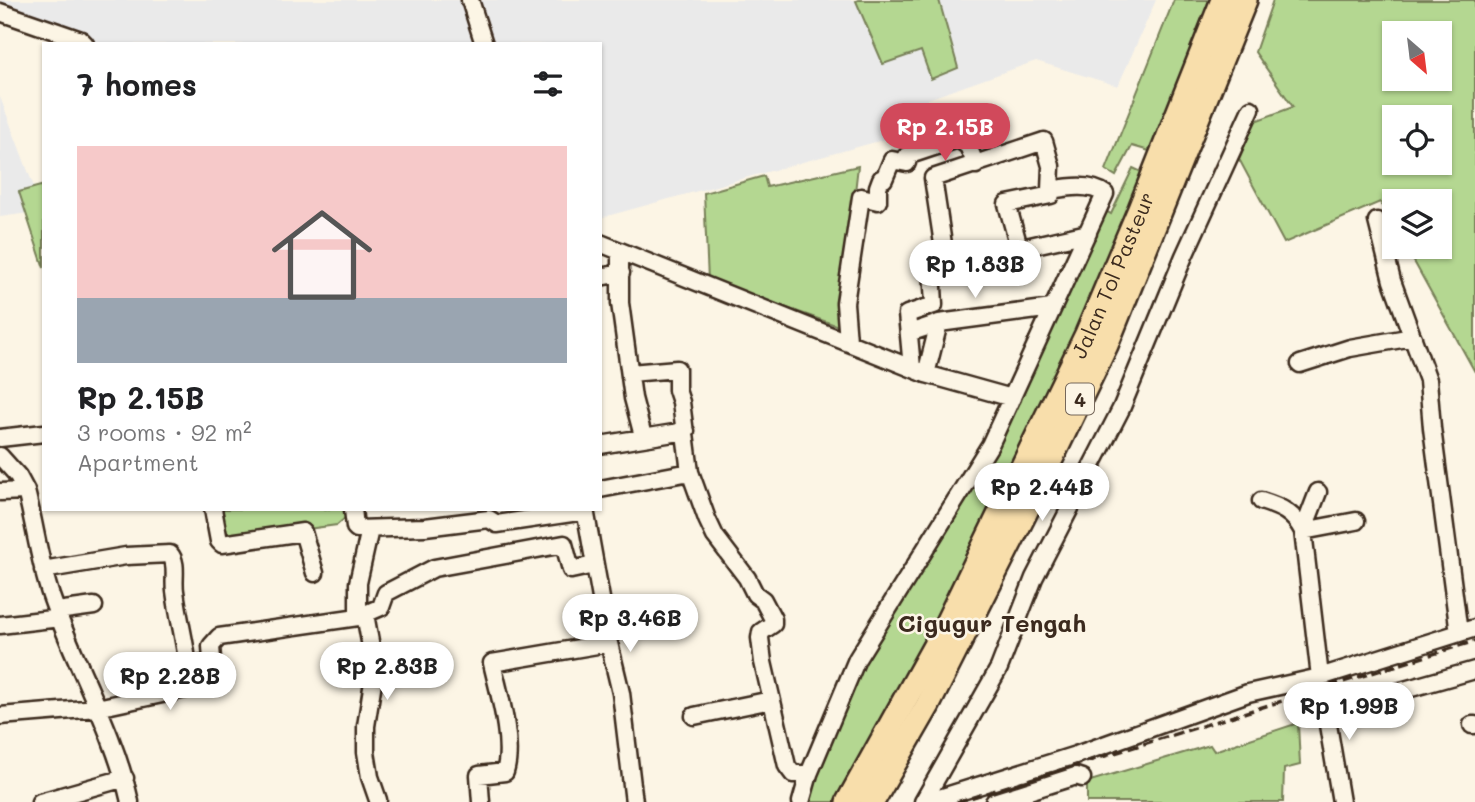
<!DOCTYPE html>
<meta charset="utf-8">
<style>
:root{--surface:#fff;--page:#f2f2f2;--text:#202124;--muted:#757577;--line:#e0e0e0;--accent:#d1495b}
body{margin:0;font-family:Mali,sans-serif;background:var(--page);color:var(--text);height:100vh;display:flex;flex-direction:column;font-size:26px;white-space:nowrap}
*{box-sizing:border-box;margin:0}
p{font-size:23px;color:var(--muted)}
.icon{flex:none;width:38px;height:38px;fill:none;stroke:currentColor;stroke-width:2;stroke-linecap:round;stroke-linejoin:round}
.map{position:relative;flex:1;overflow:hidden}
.side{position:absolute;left:42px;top:42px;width:560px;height:469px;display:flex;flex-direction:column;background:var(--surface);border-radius:0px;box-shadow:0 2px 5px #0004}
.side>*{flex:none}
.needle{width:46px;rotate:152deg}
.tools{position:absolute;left:1382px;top:21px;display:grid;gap:14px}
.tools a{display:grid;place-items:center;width:70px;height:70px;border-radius:0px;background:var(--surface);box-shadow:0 2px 5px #0004;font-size:35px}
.price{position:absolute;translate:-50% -60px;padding:0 16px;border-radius:24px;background:#fff;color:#222;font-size:23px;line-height:46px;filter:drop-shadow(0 2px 4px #0008)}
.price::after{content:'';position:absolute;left:50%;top:42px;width:21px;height:16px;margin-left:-10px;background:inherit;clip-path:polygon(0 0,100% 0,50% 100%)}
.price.selected{background:var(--accent);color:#fff}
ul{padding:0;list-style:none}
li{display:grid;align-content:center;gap:14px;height:371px;padding:0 35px}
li+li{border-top:2px solid var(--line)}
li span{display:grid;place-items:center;height:217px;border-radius:0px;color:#555}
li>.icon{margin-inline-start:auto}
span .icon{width:126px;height:126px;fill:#fffc;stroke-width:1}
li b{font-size:30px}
h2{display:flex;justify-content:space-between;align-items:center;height:84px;padding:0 35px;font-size:30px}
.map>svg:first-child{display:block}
</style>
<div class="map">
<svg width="1475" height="802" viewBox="0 0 1475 802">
<rect width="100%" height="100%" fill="#fcf5e5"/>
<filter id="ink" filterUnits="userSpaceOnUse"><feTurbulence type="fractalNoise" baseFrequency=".0143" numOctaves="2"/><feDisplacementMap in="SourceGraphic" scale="14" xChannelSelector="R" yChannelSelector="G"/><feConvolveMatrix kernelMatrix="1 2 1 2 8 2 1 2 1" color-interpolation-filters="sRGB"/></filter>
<g filter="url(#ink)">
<path fill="#eaeaea" d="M0,0H1156L1118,86L1036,61L928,99L890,138L600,218V44H72L0,21Z
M0,97L43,211L0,217Z"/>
<path fill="#b4d791" stroke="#788058" stroke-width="2" fill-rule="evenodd" d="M858,0H939L958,68L931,79L921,51L883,64L856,1Z
M1174,0H1213L1153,152L1132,146L1116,176L1106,170Z
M1273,0H1475V372L1406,247H1440V201H1395V227L1380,202L1284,243L1239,159L1255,121L1293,107L1255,52ZM1395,33H1440V79H1395ZM1395,117H1440V163H1395Z
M858,166L842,304L844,328L708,280L704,193L764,176L767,187Z
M1133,168L1146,174L1024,448L908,670L836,802H805L866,655L915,580L1104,210L1111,214Z
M44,185V268L19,192Z
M217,509H353V511L337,525L233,539L223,529Z
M1298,723L1300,765L1284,769L1283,802H1087V782L1210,745L1214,751Z"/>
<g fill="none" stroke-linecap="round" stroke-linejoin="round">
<g stroke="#3b2a1e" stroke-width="21">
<path id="minor" d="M470,0L484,44
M0,12L81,40L85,44
M1377,221L1392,281L1428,380L1432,428L1459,633
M600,243L926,374L1012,398
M1019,247L1007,204L1051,195L1050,190
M620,251V303L633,398L643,436
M600,277L621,273
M909,333L939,323L1052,308
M848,341L845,303L861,197L878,201V187L881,179H884L892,160L907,163V156L958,139L968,146L976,165
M1300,364L1350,348L1413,337
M912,368L907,314L934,305L932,268L1088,233
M630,373L677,369V390L681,402L690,472L707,519L715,536L747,578L755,594L763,600L773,619V624L761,632L760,638L763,662L787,766L793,774H809
M926,374L939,323
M0,438L44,433
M600,445L686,431
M0,456L18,476L26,491C35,525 39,561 51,596C75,665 114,730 130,802
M600,489L690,472
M0,492L26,491
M1318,492L1303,531L1320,677
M1261,501C1280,507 1293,512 1303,531L1356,521
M213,509L219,541L222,544L303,532L315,573
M353,509L355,527L357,529L425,527L489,519L497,524L585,511
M585,509L609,643L621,693L634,802
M57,611L94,606
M365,614L375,669L366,726V752L370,777L378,800
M358,617V583L370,529
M0,625L60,618
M189,668L212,660L211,646L219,637L358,617L381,607L386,593L434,568L564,544L571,570L594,565
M1323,695L1341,802
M1326,712L1475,670
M0,716L97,708L190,688C189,655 179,623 175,591C173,579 178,563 170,554L126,556L43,570
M694,716L771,700
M1472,725H1475
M40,802L125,778
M481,802L479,775L505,772C514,743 499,693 492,663L609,643
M801,802L809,774L857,659L990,445L1105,194C1090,183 1068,187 1050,190L1051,166L1044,141L933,178L946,264
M923,802L999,668L1034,578L1121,409L1184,256L1251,109
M927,802L1076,755L1248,693L1320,677L1475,628
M994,802L1076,776L1082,778"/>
</g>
<g stroke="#3b2a1e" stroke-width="28">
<g id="highway">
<path id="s1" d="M848,802L942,633L1087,334L1140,209L1223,0"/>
<path d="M872,802L928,705L1024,515L1106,345L1245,0"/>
</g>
</g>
<use href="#minor" stroke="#fcf5e5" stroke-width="16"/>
<use href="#highway" stroke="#f8deab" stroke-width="23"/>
<path stroke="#3b2a1e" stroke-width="3.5" stroke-dasharray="10 5" stroke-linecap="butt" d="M957,802L1475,641"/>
</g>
</g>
<g text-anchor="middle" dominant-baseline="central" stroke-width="5" stroke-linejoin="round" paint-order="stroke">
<rect fill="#fcf5e5" stroke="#75675a" stroke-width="2" x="1066" y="383.5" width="28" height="31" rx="5"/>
<g font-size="19" font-weight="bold" fill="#3b2a1e">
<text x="1080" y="399">4</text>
</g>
<g font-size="21" fill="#3b2a1e" stroke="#fcf5e5">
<text stroke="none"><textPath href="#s1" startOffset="590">Jalan Tol Pasteur</textPath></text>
</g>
<g font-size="24" font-weight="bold" fill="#3b2a1e" stroke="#fcf5e5">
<text x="992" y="622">Cigugur Tengah</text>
</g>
</g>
</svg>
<div class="tools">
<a><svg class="needle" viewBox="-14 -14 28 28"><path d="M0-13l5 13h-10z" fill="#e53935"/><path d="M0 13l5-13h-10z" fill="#757577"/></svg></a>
<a><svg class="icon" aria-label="locate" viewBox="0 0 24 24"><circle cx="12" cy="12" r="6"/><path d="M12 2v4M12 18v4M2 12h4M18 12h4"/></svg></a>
<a><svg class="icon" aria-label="layers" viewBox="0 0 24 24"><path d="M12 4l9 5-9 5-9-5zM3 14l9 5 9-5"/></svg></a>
</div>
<b class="price selected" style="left:945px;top:163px">Rp 2.15B</b>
<b class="price" style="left:975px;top:300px">Rp 1.83B</b>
<b class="price" style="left:1042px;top:523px">Rp 2.44B</b>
<b class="price" style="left:630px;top:654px">Rp 3.46B</b>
<b class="price" style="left:387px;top:702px">Rp 2.83B</b>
<b class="price" style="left:170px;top:712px">Rp 2.28B</b>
<b class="price" style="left:1349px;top:742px">Rp 1.99B</b>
<section class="side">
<h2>7 homes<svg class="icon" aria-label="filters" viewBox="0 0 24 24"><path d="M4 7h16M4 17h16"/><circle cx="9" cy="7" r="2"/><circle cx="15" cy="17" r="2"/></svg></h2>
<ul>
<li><span style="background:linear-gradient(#f6c9c9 70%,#9aa5b1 0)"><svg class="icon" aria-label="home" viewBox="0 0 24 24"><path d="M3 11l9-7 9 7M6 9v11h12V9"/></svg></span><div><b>Rp 2.15B</b><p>3 rooms · 92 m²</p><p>Apartment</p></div></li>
</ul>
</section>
</div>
